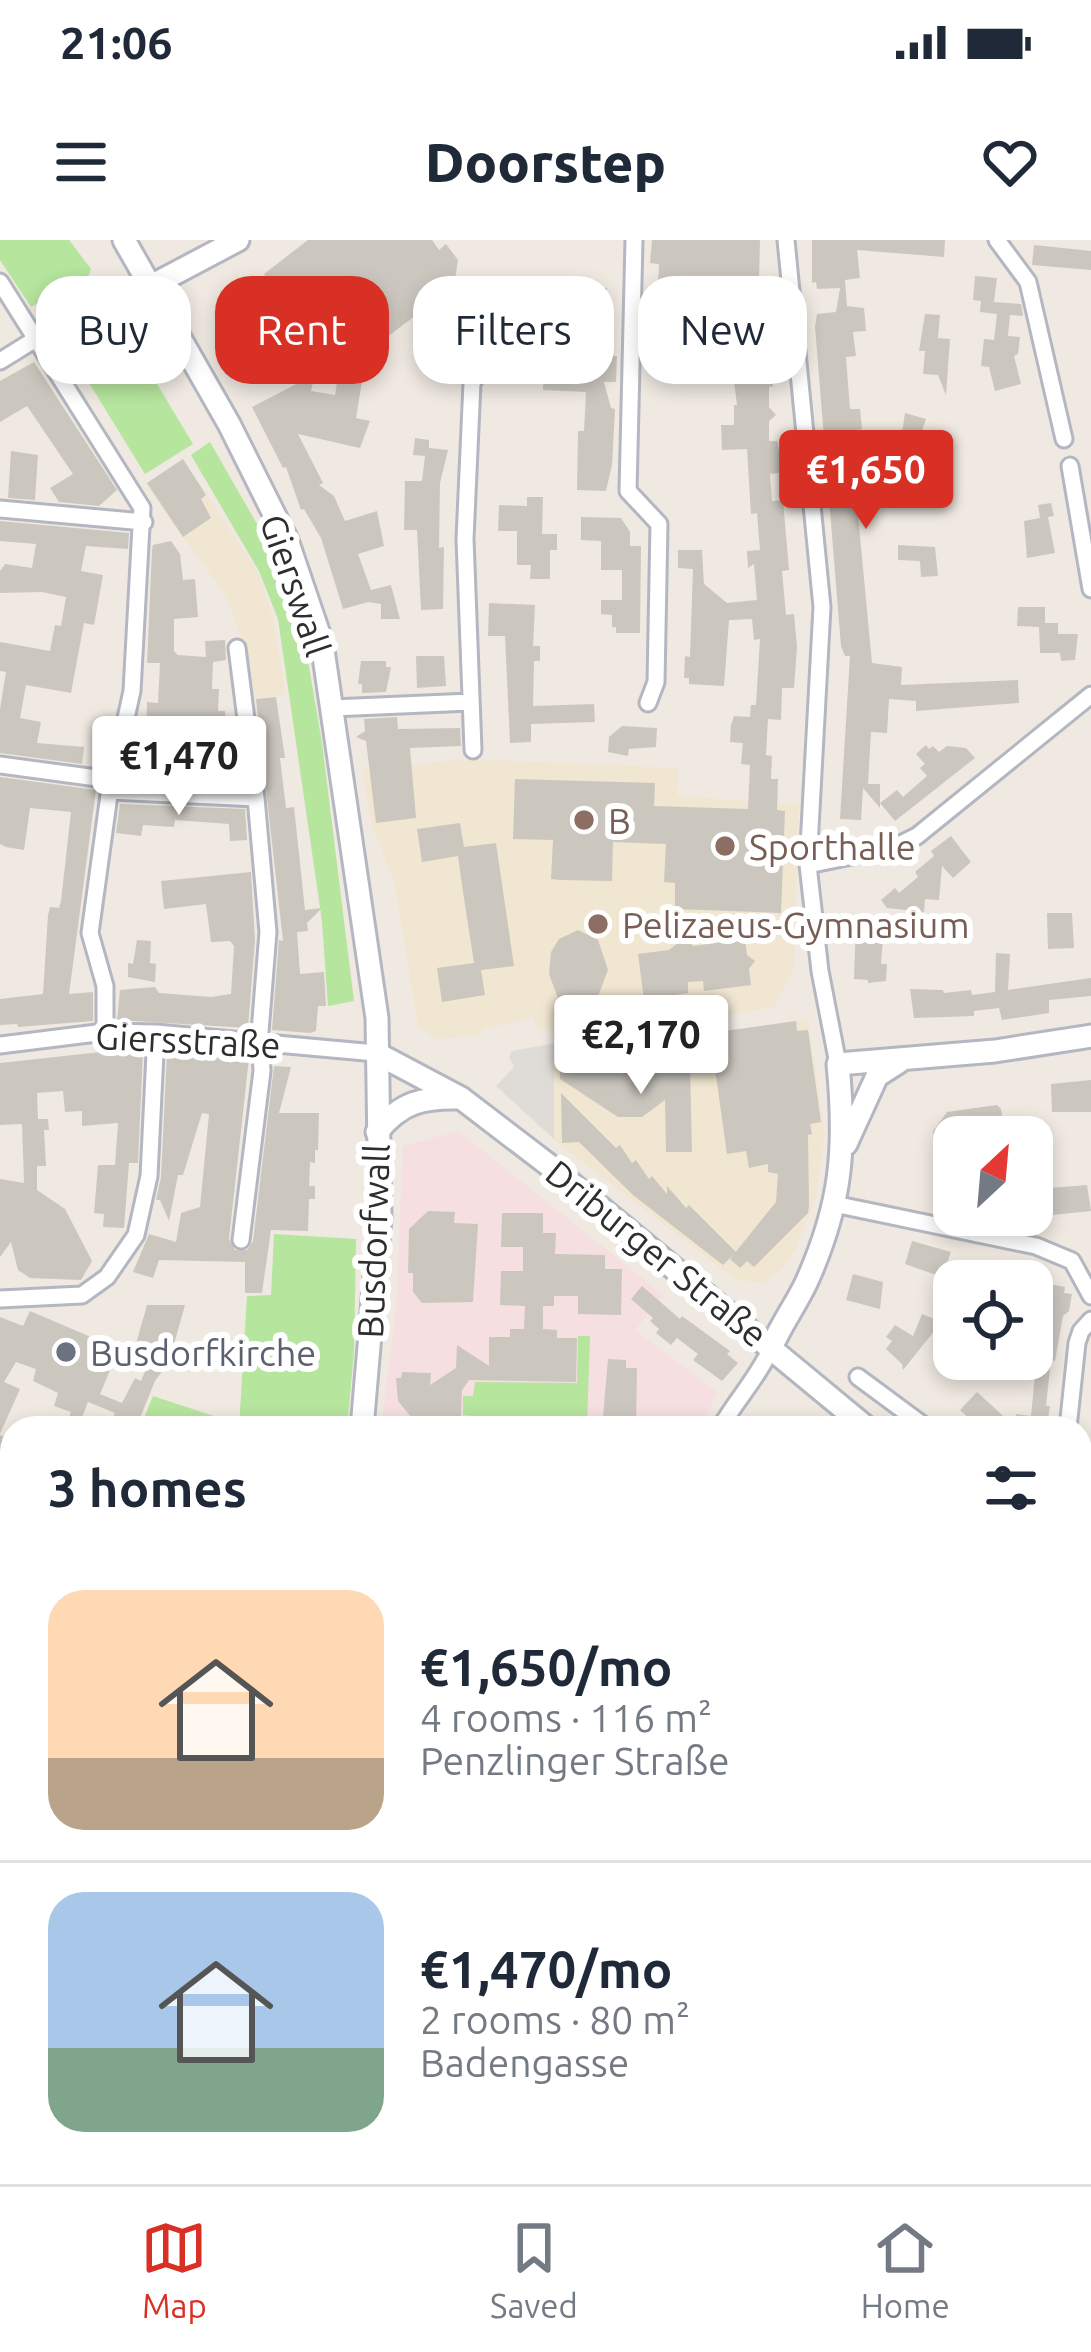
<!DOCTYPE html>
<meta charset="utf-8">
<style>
:root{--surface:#fff;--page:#f2f2f3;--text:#1f2937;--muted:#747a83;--line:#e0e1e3;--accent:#d93025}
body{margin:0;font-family:Ubuntu,sans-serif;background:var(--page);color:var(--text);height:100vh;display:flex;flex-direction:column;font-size:45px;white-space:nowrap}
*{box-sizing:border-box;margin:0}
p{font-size:39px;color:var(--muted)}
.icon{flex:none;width:66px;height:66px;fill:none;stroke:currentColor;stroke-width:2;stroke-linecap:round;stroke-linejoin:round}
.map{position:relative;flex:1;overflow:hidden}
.details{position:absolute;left:0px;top:1176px;width:1092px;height:768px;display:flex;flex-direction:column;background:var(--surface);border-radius:36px 36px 0 0;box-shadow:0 6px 18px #0003}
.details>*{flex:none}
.guide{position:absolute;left:36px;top:36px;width:1020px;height:108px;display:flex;gap:24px}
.needle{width:78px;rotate:26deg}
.fabs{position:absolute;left:933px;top:876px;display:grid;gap:24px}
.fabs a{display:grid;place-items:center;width:120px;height:120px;border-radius:24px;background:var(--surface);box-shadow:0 6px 18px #0003;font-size:60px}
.price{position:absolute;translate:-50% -102px;padding:0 27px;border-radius:12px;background:#fff;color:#222;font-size:39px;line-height:78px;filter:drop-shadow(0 3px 6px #0008)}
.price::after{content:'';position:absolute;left:50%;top:72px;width:36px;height:27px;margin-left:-18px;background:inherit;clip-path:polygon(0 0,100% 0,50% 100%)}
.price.active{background:var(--accent);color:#fff}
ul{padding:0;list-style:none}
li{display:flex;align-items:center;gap:36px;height:300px;padding:0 48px}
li+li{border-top:3px solid var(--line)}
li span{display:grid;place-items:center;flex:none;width:336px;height:240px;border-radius:36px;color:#555}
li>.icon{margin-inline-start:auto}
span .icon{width:144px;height:144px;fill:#fffc;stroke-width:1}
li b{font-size:51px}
h2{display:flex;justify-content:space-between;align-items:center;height:144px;padding:0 48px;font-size:51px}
.pill{padding:0 42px;border-radius:36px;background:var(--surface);box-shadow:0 6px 18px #0003;font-size:42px;line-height:108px}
.pill.active{background:var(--accent);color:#fff}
.status{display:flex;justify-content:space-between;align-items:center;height:84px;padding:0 60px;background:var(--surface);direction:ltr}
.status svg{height:33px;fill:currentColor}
header{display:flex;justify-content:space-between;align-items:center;height:156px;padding:0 48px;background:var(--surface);font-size:54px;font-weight:800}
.tabs{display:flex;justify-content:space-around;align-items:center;height:168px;border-top:3px solid var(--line);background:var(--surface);font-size:33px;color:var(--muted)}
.tabs a{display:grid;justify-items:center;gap:6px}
.tabs .active{color:var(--accent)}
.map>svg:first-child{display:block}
</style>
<div class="status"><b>21:06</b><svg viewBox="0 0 49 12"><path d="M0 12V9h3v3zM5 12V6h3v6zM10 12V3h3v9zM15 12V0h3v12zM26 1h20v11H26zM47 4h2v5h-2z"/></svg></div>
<header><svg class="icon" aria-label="menu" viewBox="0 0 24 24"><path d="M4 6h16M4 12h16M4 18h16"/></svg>Doorstep<svg class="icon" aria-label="heart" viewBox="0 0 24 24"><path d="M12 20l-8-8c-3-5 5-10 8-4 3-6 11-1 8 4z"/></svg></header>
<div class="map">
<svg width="1091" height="1944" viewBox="0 0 1091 1944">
<rect width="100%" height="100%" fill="#efe9e1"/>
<path fill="#f0e6d1" d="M183,219L258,332L273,378L286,454L249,459L243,403L226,356L145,244Z
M467,519L678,528L677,556L799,564L794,729L774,767L635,790L538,791L533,778L482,789V795L437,799L418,786L394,639L372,587L363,530Z
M808,779L825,894L816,958L795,1010L781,1030L764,1043L736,1040L554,900L496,846L514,827L509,817L512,811L564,802L667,803Z"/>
<path fill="#f5dfe0" d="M458,891L663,1055L635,1090L717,1152L701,1188H381L396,1071L403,906Z"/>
<path fill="#b6e59e" d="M0,0H69L91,29L88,37L31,67L0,20Z
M118,79L193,204L145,234L67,107Z
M210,202L277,319L300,374L322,503L354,761L328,766L322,681L278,379L259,331L191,215Z
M274,994L356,999L354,1112L347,1188H239L247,1056L271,1055Z
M578,1096H590L587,1186L473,1188V1176L463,1175V1156H473L475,1142L577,1143Z
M153,1156L229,1181L227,1188H140Z
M0,1282L12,1288V1408L0,1415Z
M609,1932H784L795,1944H637Z"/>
<path fill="#c8d9b8" d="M1080,1450L1091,1462V1944H839L829,1932H1080Z"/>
<path fill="#dfdcd8" d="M556,803L554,813V899L496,846L514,827L509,817L512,811Z"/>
<path fill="#75cff0" d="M282,1932H440L472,1944H299Z"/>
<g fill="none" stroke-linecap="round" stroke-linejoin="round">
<path stroke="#75cff0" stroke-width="4.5" d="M1080,1359L1091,1371"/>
</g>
<path fill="#cbc7bf" d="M308,0H432L439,10L446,4L458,20L454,46L386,98L337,87L326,73L322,90L248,74L254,47L266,38L264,34Z
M652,0H760L758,82L767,81L773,94L769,99L773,146L769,147V167L776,175L769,181V201H777L781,221L779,233L770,234L772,261L783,260L789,330L782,331L786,375L794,374L797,407L794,448H782L781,480L768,479L766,515L772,516L771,539H778L777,570L785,571L781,673L675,669V643L664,642L666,604L613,602L612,641L560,640L551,639L553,600L513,599L515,539L655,543L654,566L748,569L750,525L741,524L743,503L730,502L731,485L734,476L750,477L751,465H756L760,399L754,400L752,379L729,380L724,446L689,444V438H684L685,416L690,417L693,329L678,328V310H702L704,344L727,363L757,360L754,324L748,328L747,311L760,310L757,273L751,274L747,209L722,210L721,185H734V165H737L734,141H726L725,128L740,127L739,121L747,120L745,93L734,94L730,58H696L694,63L657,62L659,24L650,23Z
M812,0H945L944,17L857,10L860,38L845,40L847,66L864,68L866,91L853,92L856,116L846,117L850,169H860L862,189L850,191L872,423L902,427L901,445L1018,440L1019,463L916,471V461L889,459L887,493L871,492L868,544H880V568L863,548L861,580L840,579L850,416H845L841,406L815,87L817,74L836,72L840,48L817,49L816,42L812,43Z
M1034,5L1091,11V30L1032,25Z
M975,36L997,38L994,62L1021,64L1023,76L1010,75L1008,96L1020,97L1018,114L1014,116L1021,144L995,151L989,127L981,126L984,99L994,100L997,74L980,72L981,61L973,60Z
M510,44L607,48L605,91L531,88L529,121H515L517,88H508Z
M925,74L940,75L938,98L950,99L946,155L938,135L923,134L925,111H919Z
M261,105H277L278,139L243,140V106Z
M545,114L617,116L616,142H604L611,168L615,169L612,225L606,251L577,250L578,191H584L586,152L543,150Z
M34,122L117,250L99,266L59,262L50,248L73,234L27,166L0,182V141Z
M338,137L362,141L356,178L370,181L360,208L298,194L323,243L319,245L334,256L345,281L377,271L384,306L358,314L371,350L391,345L400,379H381V364L368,362L343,369L321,298L304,269L301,270L286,227L283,228L252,167L304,140L313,142L311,151L335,155Z
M905,173L926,179L922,191L921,213H899Z
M415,198L429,200V208L448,210L440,243L439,308L444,307L443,369L421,370L417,290H404L405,241H422L425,216L413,215Z
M11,211L38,215L35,260L8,258Z
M183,219L206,255L201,259L211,278L183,297L147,243Z
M527,257H543L542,294H557V310H550V339H530L531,325H517V291H498L499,265L527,266Z
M1051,263L1054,276L1048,277L1055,313L1027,318L1024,281L1040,278L1038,265Z
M581,277L621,278L630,292V306H641L640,393H616V387H612V375L601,374V360H622V330H601V301L581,300Z
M0,281L129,293L128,309L86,306L81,331L103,335L94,385L84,383L71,453L26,445L20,478L41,482L37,503L84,507L82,524L0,513V469L6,432L0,431V402L50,411L55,385L61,386L66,357L42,352L0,353V331L5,324L32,328L36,304L0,301Z
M171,301L180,314L183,340L195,339L198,377L174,379V411L178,415L206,417L205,401L225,400L226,420L213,422L212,449H219L218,471H225L230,545L125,540L135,491L146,492L147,462L158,463L160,423H147L152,310L153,305Z
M898,305L935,307L938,336L921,337L920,321L898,320Z
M489,363L535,365L533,406H540V421H534L533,466L594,464L595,482L531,484V502L510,503L505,396H488Z
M1018,367H1045V383H1058V394H1078L1075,420L1061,421L1060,413H1040L1039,387L1017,386Z
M416,416H444L446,446L417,448Z
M361,421H386V427H391L386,452L362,453V444H358Z
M276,457L285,518H280L286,568L294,567L305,670L322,668L307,683L308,691L297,692L300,734L324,732L326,766H318L316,791L310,793L272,790L279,700L283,701L256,459Z
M397,477L398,489L460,488L461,506L410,508L416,578L376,583L366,501L356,497L365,491L364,479Z
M622,486L657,488L656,507L629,509L628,516L608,512L609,497Z
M926,505L929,509L933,506L939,512L947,506L966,508L975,518L895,581L880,563L897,550L903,557L927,536L920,528L925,524L916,514Z
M0,537L96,550L69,754L93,752V781L18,787L17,784L0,785V759L43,754L48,675L50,667L59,668L61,661L71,572L30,568L24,610L6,607L0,604Z
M120,564L245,569L247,600L230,601L229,584L175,580L174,587L143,585L141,596L116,593Z
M460,583L464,607L496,603L514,726L481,730L485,755L442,762L437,728L474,723L463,652L458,616L422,622L417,589Z
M951,596L971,622L953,638L942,626L939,660L925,659L924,672L887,668L881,660L895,648L899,653L918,637L915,632L934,616L931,611Z
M251,632L255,700L248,788L117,780L120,750L155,747L159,753L211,757L231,754L234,706L230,701L211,702L206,664L164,669L161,641Z
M1047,673H1072L1074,708L1048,709Z
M856,685L893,686L892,698H883L881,724H887L886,741L868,743V740L854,739Z
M578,690L598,700L608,730L597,759L577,771L559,761L549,734L551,712L559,699Z
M685,697L693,706L745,699L747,715L755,721L749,729L751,745L704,751L703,741L688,742V753L644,760L638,714L669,710Z
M137,700L151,701L150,723L156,724L155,742L128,737V723L133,724Z
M996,713L1010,714L1008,750L1091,738V756L1049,760V773L1002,780L999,768L974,771V776L914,778L910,749L943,750L944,753L971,750L972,755L995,752Z
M796,781L797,791L808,790L821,882L810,884L812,894L808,895L809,966L808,973L754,1027L747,1021L740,1028L730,1019L776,962L778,934L768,932V924L749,928L746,911L727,914L710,793Z
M110,811L143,812L138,923H129L124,988L103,987L104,974L94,973L98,925H115L118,883L82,886V871L65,872L63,851L37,853L38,879H48L49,890H44L46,926H37V950L65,969L92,1021L81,1040L30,1038L18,1030L11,1002L0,1017V939L24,943L22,884L0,885V823Z
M167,812L249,818L229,999L235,1010H247L253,1001L274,826L291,827L279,873H319L318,910H315V923L310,922L309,946H315V959H309L308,991L271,990L262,1053H245V1022L159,1020L153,1038L133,1032L149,994L176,1002L181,973L200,967L209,874L202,873L183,935H178L169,981L160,960H156L161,937Z
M690,823L692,912H666L665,860L642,877H618L560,839V826L593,825L594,833H621L665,832V824Z
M1091,840V872H1052L1051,844Z
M561,853L616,908L620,905L632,923L636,920L649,939L652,936L667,954V946L686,968L689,965L736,1012L723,1025L633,955L579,902L562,903Z
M997,865L1001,869L1004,888L992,889L993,897H954V949L939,937L933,891L947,872Z
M1087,945L1091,971L1052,975L1050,948Z
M428,971L455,972L454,983L478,984L473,1062L422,1063L413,1052V1033H408L409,989Z
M502,973H543V993H556L555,1014L605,1015V1029H622L621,1075L578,1074V1056H554V1066H543V1089L557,1090V1098H577L576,1142L469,1140L462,1150L461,1176H470V1188H420L398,1161L396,1138H401L402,1132L431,1133L430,1145L456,1128L457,1105L489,1126V1097H510V1089H524L525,1066L500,1065L501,1031H523V1007H501Z
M912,1001L951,1012L942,1037L905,1024Z
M1010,1026L1035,1030L1034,1037L1049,1039V1044L1065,1047L1064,1053L1072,1054L1069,1071L1063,1076L1055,1121L1051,1120L1046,1166H1050L1048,1178L1057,1179L1056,1188H979L960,1170L977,1152L1014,1186L1016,1174L1031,1176L1039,1093L1032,1092V1041H1007Z
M853,1034L883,1042L880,1069L846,1060Z
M642,1046L680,1079L682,1076L730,1111L727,1114L738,1123L722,1141L693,1120L698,1114L677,1098L671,1105L656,1093L659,1089L650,1081L653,1078L631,1059Z
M147,1065H185L169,1122L155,1141L136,1188H108L115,1173L88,1162L78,1188H65L71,1172L54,1166L58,1153L33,1141L36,1129L16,1122L4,1142L20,1149L0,1194V1077L23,1086L30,1071L119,1109L100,1154L122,1163L135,1138L141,1141L151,1117L134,1111Z
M922,1074L954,1087V1124L938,1116L935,1090L903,1130L902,1124L886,1109L892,1101L886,1097L895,1085L913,1096Z
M608,1119L626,1120V1128H637L636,1188H602Z
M0,1195L12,1201V1274L0,1269Z
M84,1932H146L162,1944H111L100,1936L93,1944H75Z"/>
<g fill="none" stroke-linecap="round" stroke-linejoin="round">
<g stroke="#b4b7c1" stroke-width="21">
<path id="minor" d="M634,0L628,251L659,284L656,442L648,463
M786,0L822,367L808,625L820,731L838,824
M997,0L1028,42L1064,199
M0,42L142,268L132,451L109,555L90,693L105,746V792
M0,121L34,100L151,46
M1070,226L1091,349
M0,269L144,282
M237,408L256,558L268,692L260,792L262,831L241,1000
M332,468L471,462
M473,510L465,299L472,143L485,122
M0,525L112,540
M109,551L256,558
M808,625L895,607L917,596L1091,455
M0,805L105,792L156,793L376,813
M834,964L1036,1006L1072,1021L1091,1056
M0,1059L82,1055L107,1037L136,995L149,936L156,793
M858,1137L927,1188
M720,1188C737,1159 759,1136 772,1106
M1068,1188L1077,1103L1081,1091L1091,1080
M0,1425L12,1418
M1,1620L12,1650
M0,1880L12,1882
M202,1932L223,1944
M802,1932L808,1944"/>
</g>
<g stroke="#b4b7c1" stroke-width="27">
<path id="secondary" d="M124,0L229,184L287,300L322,403L377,778L380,978L362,1188
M151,46L238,0
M376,813L461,858L550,926L867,1188
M377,892C401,862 423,857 460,858
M846,904L877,836L899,822
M772,1106C782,1083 797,1063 807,1041C842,963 846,907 838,824L995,811L1091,796
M1080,1421L1091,1433
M0,1551L12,1544"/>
</g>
<use href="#minor" stroke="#fff" stroke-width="15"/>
<use href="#secondary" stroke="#fff" stroke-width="21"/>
<g stroke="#a3a6b8" stroke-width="9">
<path id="rail" d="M0,1791L12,1793
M0,1821L12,1824
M238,1932L258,1944
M548,1932L583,1944"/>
</g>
<use href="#rail" stroke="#fff" stroke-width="4.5" stroke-dasharray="14" stroke-linecap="butt"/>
</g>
<g fill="#8d6e63" stroke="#fff" stroke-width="4.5">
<circle cx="584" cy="580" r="12"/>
<circle cx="725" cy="606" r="12"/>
<circle cx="598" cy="684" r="12"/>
</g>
<circle fill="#6b7280" stroke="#fff" stroke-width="4.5" cx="66" cy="1112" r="12"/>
<g text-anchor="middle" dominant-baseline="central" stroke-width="12" stroke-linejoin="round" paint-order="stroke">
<g font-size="36" fill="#2e2e2e" stroke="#fff">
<text transform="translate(296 345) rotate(71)">Gierswall</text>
<text transform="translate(188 800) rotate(3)">Giersstraße</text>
<text transform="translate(373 1001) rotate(-88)">Busdorfwall</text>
<text transform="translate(657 1013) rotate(39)">Driburger Straße</text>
</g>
<g font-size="36" fill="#785e54" stroke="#fff" text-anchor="start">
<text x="608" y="580">B</text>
<text x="749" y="606">Sporthalle</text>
<text x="622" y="684">Pelizaeus-Gymnasium</text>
</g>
<g font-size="36" fill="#5b616d" stroke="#fff" text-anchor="start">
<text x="90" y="1112">Busdorfkirche</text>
</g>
</g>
</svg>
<div class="fabs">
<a><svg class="needle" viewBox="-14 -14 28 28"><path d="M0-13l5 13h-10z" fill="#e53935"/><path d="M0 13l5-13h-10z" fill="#747a83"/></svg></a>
<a><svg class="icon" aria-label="locate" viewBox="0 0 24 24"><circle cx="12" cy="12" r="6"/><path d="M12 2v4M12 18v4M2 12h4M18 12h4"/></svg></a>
</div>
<b class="price active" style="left:866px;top:292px">€1,650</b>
<b class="price" style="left:179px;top:578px">€1,470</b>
<b class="price" style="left:641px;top:857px">€2,170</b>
<div class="guide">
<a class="pill">Buy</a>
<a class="pill active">Rent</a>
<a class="pill">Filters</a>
<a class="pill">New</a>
</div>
<section class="details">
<h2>3 homes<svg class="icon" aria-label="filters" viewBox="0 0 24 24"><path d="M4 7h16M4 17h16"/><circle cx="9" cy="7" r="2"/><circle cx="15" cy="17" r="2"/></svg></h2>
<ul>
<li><span style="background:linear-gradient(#ffd9b3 70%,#b9a48a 0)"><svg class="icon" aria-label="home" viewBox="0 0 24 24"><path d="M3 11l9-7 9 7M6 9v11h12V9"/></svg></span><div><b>€1,650/mo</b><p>4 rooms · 116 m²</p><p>Penzlinger Straße</p></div></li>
<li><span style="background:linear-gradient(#a9c7e8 65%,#7fa58c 0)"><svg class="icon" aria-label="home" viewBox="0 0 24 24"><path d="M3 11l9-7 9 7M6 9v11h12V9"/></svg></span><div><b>€1,470/mo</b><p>2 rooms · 80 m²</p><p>Badengasse</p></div></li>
</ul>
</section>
</div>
<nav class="tabs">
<a class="active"><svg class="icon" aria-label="map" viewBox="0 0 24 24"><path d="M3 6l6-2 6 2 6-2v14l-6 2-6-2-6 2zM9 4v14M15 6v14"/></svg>Map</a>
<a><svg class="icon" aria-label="saved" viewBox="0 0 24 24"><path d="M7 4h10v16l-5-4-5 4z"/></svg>Saved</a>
<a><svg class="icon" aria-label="home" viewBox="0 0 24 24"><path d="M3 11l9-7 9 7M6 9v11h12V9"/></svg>Home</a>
</nav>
